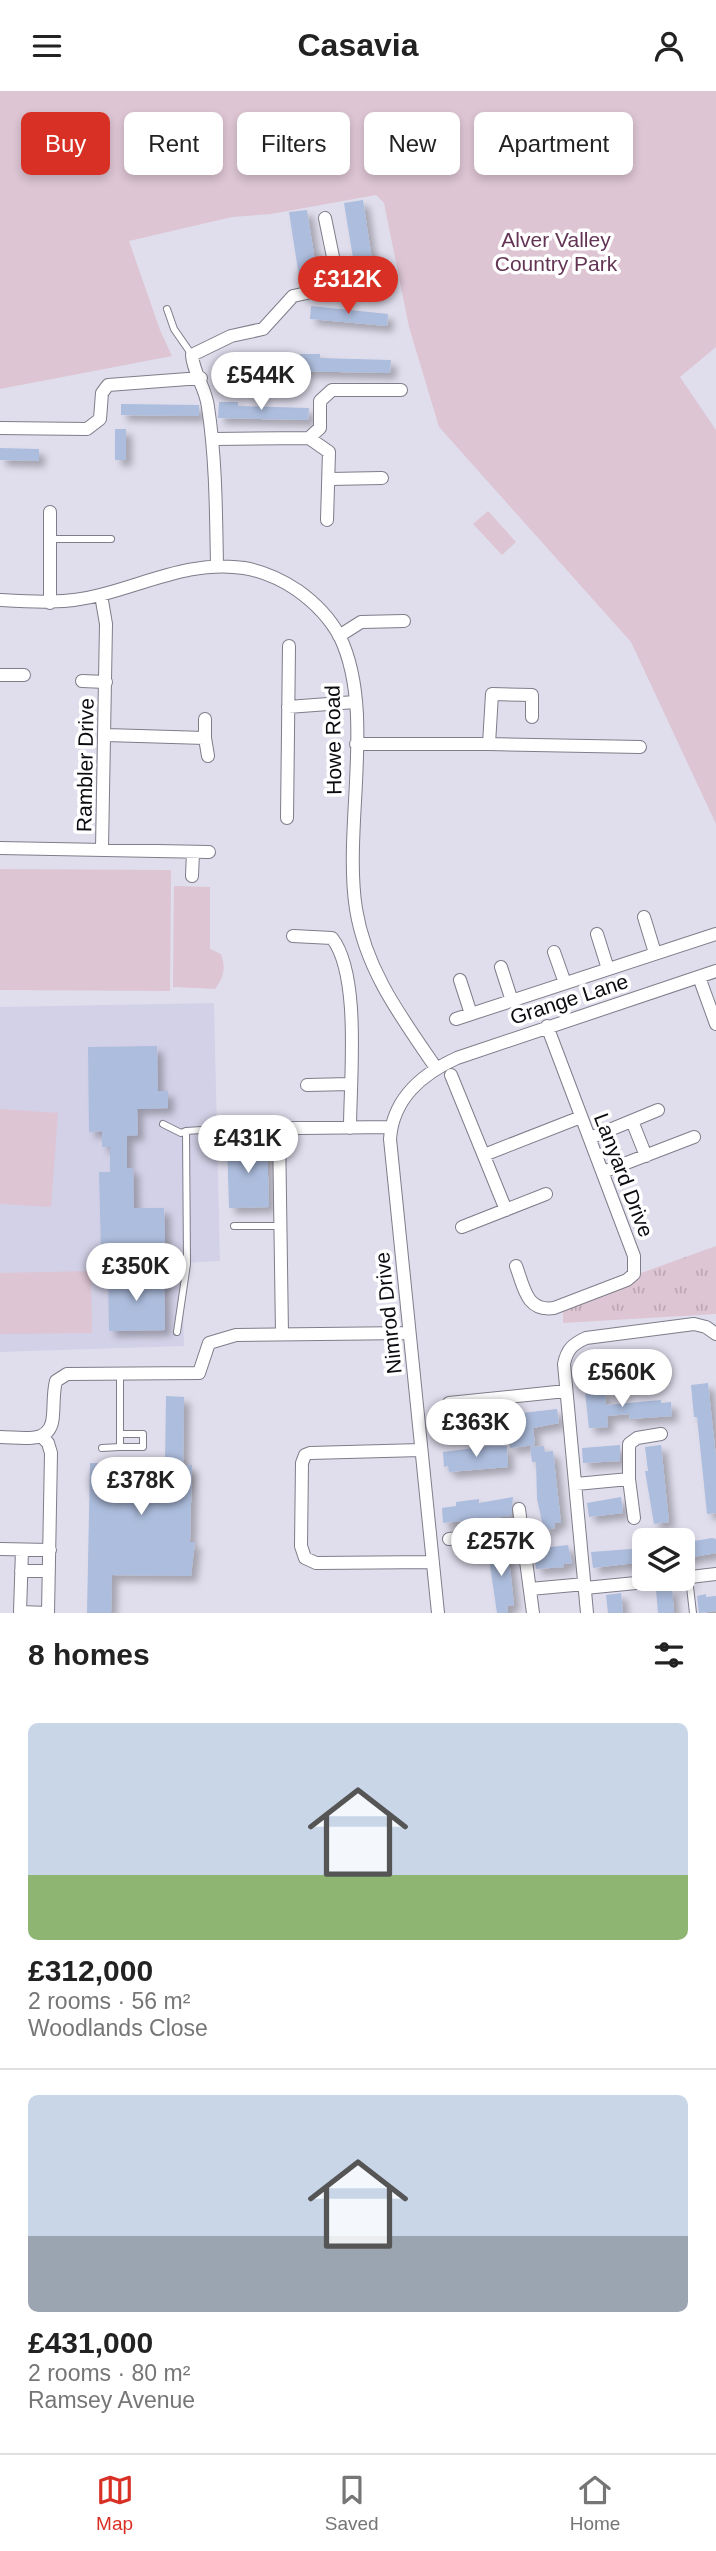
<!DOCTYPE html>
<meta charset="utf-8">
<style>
:root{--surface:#fff;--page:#f2f2f2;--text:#222;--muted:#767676;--line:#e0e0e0;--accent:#d93025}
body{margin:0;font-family:Helvetica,sans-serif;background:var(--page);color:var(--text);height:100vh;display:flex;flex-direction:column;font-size:26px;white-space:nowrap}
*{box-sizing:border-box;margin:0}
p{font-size:23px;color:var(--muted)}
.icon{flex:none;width:38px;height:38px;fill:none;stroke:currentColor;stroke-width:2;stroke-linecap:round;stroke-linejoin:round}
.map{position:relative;height:1522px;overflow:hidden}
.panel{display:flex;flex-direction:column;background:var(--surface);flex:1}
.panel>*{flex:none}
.banner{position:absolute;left:21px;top:21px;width:676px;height:63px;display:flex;gap:14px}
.controls{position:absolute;left:632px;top:1437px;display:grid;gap:14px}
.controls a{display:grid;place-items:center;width:63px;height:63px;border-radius:10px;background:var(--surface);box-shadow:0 4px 10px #0003;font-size:35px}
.price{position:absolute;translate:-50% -60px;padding:0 16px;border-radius:24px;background:#fff;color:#222;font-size:23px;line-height:46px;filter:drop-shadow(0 2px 4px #0008)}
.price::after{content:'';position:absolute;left:50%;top:42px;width:21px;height:16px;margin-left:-10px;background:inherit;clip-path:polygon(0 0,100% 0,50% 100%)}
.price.on{background:var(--accent);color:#fff}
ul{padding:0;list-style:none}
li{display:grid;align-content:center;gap:14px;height:371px;padding:0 28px}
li+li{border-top:2px solid var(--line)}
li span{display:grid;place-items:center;height:217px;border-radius:10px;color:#555}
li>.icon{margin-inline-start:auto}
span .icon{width:126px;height:126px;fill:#fffc;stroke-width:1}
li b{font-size:30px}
h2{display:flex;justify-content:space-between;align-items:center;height:84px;padding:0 28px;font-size:30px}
.tag{padding:0 24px;border-radius:10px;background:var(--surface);box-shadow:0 4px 10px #0003;font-size:24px;line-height:63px}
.tag.on{background:var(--accent);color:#fff}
header{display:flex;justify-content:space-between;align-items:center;height:91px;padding:0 28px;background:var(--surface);font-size:32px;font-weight:600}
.tab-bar{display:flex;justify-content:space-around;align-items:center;height:98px;border-top:2px solid var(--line);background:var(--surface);font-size:19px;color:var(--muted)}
.tab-bar a{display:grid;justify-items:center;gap:4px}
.tab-bar .on{color:var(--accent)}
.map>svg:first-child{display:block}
</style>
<header><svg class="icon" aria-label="menu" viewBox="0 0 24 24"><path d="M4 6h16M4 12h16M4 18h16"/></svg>Casavia<svg class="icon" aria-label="person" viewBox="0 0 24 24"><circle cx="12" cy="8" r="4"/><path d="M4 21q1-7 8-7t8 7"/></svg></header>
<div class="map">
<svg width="716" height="1522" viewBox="0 0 716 1522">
<defs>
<pattern id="grass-tufts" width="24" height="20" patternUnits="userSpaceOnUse" patternTransform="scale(1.75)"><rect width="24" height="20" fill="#ddc5d3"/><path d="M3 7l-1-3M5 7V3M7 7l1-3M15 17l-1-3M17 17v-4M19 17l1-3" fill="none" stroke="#bca8b4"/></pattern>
<filter id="shadow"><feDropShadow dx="6" dy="6" stdDeviation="3.5" flood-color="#0004"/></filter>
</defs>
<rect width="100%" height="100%" fill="#e0deed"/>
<path fill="#d3d1e7" d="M214,912L220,1170L182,1172L184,1255L0,1261V916Z"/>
<path fill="url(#grass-tufts)" d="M716,1155V1223L563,1232V1219L641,1182Z"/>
<path fill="#ddc5d3" d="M0,0H716V256L680,286L716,339V733L631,551L439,336L409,236L384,112L376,104L271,123L232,126L129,150L160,239L172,265L0,298Z
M488,420L516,451L502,464L473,433Z
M0,778L171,779L170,900L0,899Z
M174,795L210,796V858L221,863C226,877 224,886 215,898L173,896Z
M0,1018L58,1022L51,1116L0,1113Z
M91,1180L92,1242L0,1243V1182Z"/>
<path fill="#adbddd" filter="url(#shadow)" d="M363,109L374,182L356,185L344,112Z
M307,119L318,189L300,192L289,121Z
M311,215L388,223L387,235L310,228Z
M300,263H320V267L391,269L390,282L231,279V266L300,267Z
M219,311H238V315L309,317L308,329L218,327Z
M121,313L199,314V325L121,324Z
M115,338H126V369H115Z
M0,357L39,358V370L0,369Z
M157,955L158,1000H168V1017L137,1018L138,1044L127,1045V1077H133L134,1117H164L165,1152H136V1157L101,1158L99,1081H110V1056H102V1040L89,1041L88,956Z
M267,1051L269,1116L229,1117L227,1052Z
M164,1184L165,1239L109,1240L108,1185Z
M708,1292L716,1366V1422L707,1423L697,1326H694L691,1294Z
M605,1299L606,1314L661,1309V1312L671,1311L672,1325L630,1328L629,1323L607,1325L608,1336L589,1337L585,1301Z
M166,1305L184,1306L183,1374H192L190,1451H195L191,1485L112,1484L111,1522H87L90,1372L165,1373Z
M557,1318L559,1332L533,1337L535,1354L510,1357L509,1347L519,1345L516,1326L523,1325L522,1322Z
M620,1354V1370L583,1372L582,1357Z
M661,1354L669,1431L654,1433L645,1380H648L645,1356Z
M489,1355H507L508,1376L449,1381L448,1375L444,1376L443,1361Z
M544,1355L545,1361L553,1360L561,1432H554L555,1437L544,1439L537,1408L536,1371H532L530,1356Z
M513,1406L511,1425L443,1432L442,1417L456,1415V1411L479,1408V1412Z
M621,1406L623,1422L589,1426L587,1412Z
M712,1447L716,1448V1462L682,1468V1452Z
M505,1452L506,1467H509L514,1514L507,1515L508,1522H497L488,1461H493L492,1454Z
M568,1454L572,1472L563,1473L564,1476L536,1478L534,1458Z
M644,1457V1471L593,1477L591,1461Z
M672,1498L674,1522H658L656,1499Z
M621,1502L623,1522H608L606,1504Z
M706,1503V1506L716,1505V1520L699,1522L697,1505Z"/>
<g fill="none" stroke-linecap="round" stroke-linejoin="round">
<g stroke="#7e7d8a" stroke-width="8">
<path id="lane" d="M167,218L174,238L192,264
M50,448H111
M163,1033L181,1042L186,1040
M234,1135H281
M177,1241L187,1173L186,1040L218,1038
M120,1356H143V1343H120
M102,1357L120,1356V1282
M689,1487L693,1522"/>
</g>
<g stroke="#7e7d8a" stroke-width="14">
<path id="street" d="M325,127L339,195
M0,337L87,338L100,328L102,302L108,294L201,287
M309,347L329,361L327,429
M213,348L309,347L320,337V310L332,299H401
M330,388L382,387
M217,475C216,422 216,368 208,316C206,297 193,282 192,264L231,245L263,238L293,205L339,195L376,192
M101,504L106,533L102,758
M0,509C34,511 66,513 100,504C148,492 193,469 244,477C262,480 282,489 297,499C314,511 330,527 340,546C376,621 343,735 356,818C366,880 402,927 436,977
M50,512V421
M339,545L361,531L404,530
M0,584H24
M82,590L106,591
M288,616L355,611
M205,628V647L208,665
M106,644L205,647
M356,653H489L492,603L532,604V626
M489,653L640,656
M287,727L289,555
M0,757L209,761
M192,785L193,761
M644,826L655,862
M597,843L608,878
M293,845L332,847C361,884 350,989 350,1037
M554,861L565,892
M501,876L512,910
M699,886L716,933
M460,889L471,923
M456,928L716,843
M451,984L506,1119
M307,994L350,993
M632,1030L646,1065
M218,1038L391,1036
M279,1038L282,1243
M590,1047L658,1019
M484,1064L581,1026
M603,1081L694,1046
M462,1136L546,1103
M516,1175C524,1196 526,1221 554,1217L627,1189L634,1183V1165L547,935
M449,1312L566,1300
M440,1342L494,1337C509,1331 510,1321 509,1306
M0,1346C22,1346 52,1355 53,1324C54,1313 53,1302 56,1290L67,1283L199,1282L209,1252L236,1244L409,1242
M421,1359L310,1362L305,1364L302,1372L301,1455L305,1467L316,1472L433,1471
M629,1388L634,1427
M576,1393L629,1388V1353L637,1347L661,1343
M519,1418L533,1522
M449,1448L522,1441
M0,1458L50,1459
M22,1459L20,1521L48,1522L51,1362L48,1352L42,1346
M21,1480H49
M682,1487L716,1483
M644,1491L682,1488
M585,1497L636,1492
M530,1498L585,1493
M438,1522L390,1048C393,1007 422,983 457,967L716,880
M587,1522L564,1273C567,1258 573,1253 586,1247L694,1233L706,1236L716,1243"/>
</g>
<use href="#lane" stroke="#fff" stroke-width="6"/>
<use href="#street" stroke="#fff" stroke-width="12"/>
</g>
<g text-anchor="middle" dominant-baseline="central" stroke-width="7" stroke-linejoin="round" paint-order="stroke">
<g font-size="21" fill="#633453" stroke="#fff">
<text x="556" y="148">Alver Valley<tspan x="556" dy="24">Country Park</tspan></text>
</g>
<g font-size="21" fill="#0c0b10" stroke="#fff">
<text transform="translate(333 649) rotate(-91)">Howe Road</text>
<text transform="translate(85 674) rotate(-89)">Rambler Drive</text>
<text transform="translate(569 908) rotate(-18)">Grange Lane</text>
<text transform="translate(624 1084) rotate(69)">Lanyard Drive</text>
<text transform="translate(388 1222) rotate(-96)">Nimrod Drive</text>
</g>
</g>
</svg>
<div class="controls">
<a><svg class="icon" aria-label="layers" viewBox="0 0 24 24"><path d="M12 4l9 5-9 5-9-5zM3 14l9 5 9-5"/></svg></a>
</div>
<b class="price on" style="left:348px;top:225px">£312K</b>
<b class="price" style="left:261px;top:321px">£544K</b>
<b class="price" style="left:248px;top:1084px">£431K</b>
<b class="price" style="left:136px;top:1212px">£350K</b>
<b class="price" style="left:622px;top:1318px">£560K</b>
<b class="price" style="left:476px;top:1368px">£363K</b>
<b class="price" style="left:141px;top:1426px">£378K</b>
<b class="price" style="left:501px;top:1487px">£257K</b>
<div class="banner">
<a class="tag on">Buy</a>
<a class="tag">Rent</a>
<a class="tag">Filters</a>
<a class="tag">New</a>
<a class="tag">Apartment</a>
</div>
</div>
<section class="panel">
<h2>8 homes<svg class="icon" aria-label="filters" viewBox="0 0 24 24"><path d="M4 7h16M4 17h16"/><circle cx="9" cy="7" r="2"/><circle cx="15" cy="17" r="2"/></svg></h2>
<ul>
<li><span style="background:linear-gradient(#c9d6e8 70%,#8fb573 0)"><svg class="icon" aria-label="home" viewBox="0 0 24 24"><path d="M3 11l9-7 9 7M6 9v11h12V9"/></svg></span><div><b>£312,000</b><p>2 rooms · 56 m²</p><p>Woodlands Close</p></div></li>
<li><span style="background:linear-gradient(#c9d6e8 65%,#9aa5b1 0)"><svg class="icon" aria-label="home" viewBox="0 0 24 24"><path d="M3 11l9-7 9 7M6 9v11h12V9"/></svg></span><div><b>£431,000</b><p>2 rooms · 80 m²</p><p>Ramsey Avenue</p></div></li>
</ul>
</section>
<nav class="tab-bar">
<a class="on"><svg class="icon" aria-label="map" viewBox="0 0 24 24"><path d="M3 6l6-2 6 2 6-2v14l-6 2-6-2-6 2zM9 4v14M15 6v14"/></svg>Map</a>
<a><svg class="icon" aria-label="saved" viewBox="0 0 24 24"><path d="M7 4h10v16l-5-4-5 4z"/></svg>Saved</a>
<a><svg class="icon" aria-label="home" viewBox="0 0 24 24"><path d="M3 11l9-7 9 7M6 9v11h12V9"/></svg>Home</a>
</nav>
